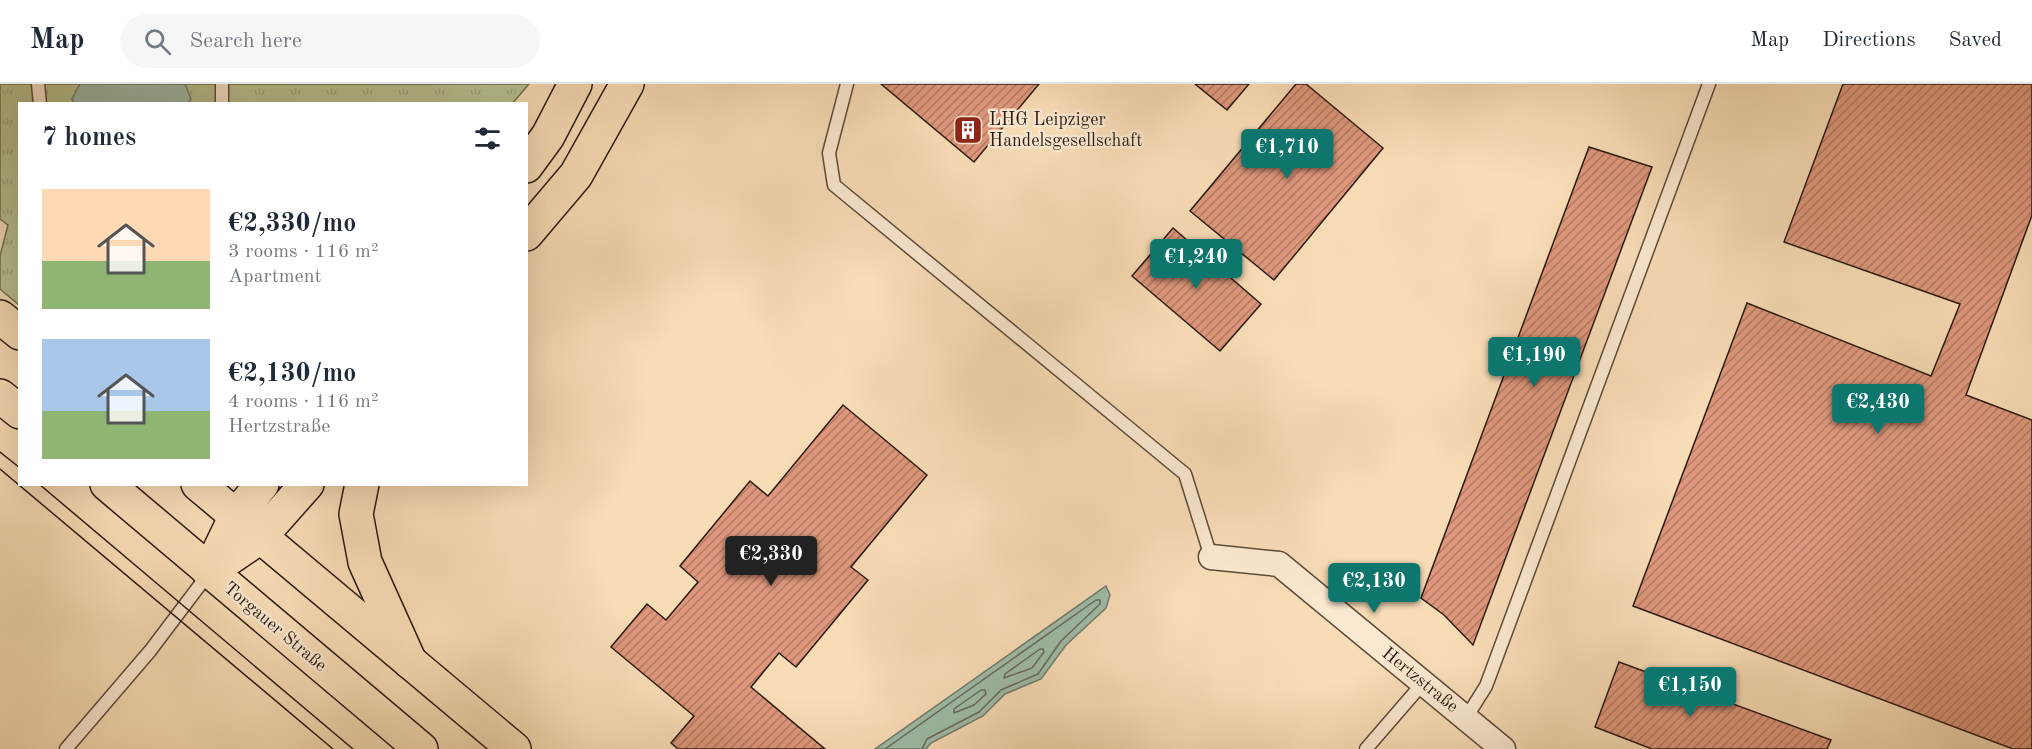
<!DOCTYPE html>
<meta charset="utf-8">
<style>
:root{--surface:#fff;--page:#f6f6f7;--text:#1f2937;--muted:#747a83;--line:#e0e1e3;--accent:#0f766e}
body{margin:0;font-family:"Old Standard TT",serif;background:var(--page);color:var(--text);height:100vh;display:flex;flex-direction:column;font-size:22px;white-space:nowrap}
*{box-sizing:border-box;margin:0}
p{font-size:20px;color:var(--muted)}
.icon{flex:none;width:33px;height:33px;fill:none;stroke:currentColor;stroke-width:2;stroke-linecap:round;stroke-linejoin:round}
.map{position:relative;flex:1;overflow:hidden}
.details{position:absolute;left:18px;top:18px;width:510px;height:384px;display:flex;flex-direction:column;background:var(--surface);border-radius:0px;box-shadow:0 6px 24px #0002}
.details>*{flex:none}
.price{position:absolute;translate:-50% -51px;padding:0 14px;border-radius:6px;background:var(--accent);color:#fff;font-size:20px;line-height:39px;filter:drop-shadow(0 2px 3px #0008)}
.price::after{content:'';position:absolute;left:50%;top:36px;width:18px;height:14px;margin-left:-9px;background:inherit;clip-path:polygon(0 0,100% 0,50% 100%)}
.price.current{background:#222;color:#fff}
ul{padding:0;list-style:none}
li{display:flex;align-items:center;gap:18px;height:150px;padding:0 24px}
li span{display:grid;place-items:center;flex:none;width:168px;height:120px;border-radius:0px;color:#555}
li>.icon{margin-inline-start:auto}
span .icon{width:72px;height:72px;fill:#fffc;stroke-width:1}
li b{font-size:26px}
h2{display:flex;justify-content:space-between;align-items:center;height:72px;padding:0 24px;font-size:26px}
header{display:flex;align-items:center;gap:36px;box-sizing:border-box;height:84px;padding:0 30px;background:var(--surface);border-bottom:2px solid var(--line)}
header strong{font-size:28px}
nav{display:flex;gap:33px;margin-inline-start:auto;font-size:21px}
.search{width:420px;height:54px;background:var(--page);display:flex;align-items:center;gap:15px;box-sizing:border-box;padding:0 21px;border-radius:33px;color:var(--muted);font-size:22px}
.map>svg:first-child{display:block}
</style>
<header>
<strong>Map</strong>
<div class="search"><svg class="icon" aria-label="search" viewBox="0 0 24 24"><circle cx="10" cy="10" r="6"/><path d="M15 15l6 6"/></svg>Search here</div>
<nav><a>Map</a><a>Directions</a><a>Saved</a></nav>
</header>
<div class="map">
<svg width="2032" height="665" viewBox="0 0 2032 665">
<defs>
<pattern id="grass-tufts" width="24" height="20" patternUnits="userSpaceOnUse" patternTransform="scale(1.5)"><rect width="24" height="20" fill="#b8c292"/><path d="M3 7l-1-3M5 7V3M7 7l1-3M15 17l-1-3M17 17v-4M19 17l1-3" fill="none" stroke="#9ea67d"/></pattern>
<pattern id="building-hatch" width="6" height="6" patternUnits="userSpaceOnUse" patternTransform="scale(1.5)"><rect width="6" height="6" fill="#de977c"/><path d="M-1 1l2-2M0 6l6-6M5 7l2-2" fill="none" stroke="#b47a64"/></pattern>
</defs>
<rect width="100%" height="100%" fill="#f8dcb6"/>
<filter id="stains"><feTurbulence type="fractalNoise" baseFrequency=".00333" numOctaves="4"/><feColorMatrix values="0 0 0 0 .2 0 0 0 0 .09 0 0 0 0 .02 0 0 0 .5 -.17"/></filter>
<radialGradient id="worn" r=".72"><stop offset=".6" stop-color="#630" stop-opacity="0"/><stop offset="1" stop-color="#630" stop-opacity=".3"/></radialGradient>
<path fill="url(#grass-tufts)" stroke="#706e52" stroke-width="1.5" d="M0,0H529L512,20H20L19,221L0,205V172L8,141L0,135Z"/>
<path fill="#9ebca9" stroke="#6f7b6c" stroke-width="1.5" d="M80,0H185L191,15L187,20L74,19L72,15Z
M1106,502L1110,511L1106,524L1066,561L1041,595L1005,610L983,632L931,659L926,665H875Z"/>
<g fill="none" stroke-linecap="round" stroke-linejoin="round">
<path stroke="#646a5d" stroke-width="1.5" d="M1040,565H1043L1044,568L1032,584L1004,594L1005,590Z
M981,606H985L986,610L974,621L954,629V625Z
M885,665L1096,516H1100V520L1061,557L1038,590L1001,606L979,628L927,655L922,665"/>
</g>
<path fill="url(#building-hatch)" stroke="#291911" stroke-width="1.5" d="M881,0H1039L974,78Z
M1195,0H1249L1227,26Z
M1296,0H1306L1383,64L1274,196L1190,127Z
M1843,0H2032V131L1966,311L2032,336V665H2013L1633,522L1747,219L1931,292L1960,220L1784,158Z
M1589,63L1652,83L1473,561L1444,531L1421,514Z
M1173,144L1261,220L1220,267L1132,192Z
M843,321L927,391L851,483L868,496L796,583L779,569L751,603L825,665H678L671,659L694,632L611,563L647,520L666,536L698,498L680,482L750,397L768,412Z
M1619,578L1831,656L1827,665H1652L1595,643Z"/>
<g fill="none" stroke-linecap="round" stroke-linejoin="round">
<g stroke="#5d4a3a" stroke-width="15">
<path id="service" d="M38,0L40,20
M222,0V20
M847,0L829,69L834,101L1185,390L1211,473
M1466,634L1486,602L1709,0
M66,665L150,567L209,489
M1366,665L1423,599"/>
</g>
<g stroke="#5d4a3a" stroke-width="27">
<path id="minor" d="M1211,473L1279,480L1503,665"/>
</g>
<g stroke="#291911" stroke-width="36">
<path id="primary" d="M0,233L20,249
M0,312L20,328
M107,400L421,665
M198,400L514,665"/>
</g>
<g stroke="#291911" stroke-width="36">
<path id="motorway" d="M526,82L548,52L575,0
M526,150L576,91L627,0
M362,400L356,430L365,478L410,578
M210,486L236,432L262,400
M209,488L260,453L307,400"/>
</g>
<use href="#service" stroke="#fae8d0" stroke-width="12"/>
<use href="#minor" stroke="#fae8d0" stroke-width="24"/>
<use href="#primary" stroke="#f8dcb6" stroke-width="33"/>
<use href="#motorway" stroke="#f8dcb6" stroke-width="33"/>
<path stroke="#291911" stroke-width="1.5" d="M0,368L20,384
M0,385L333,665
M39,400L353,665"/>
</g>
<defs>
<g id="building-square" transform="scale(1.5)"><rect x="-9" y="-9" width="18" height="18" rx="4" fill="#8f2418" stroke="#fae8d0"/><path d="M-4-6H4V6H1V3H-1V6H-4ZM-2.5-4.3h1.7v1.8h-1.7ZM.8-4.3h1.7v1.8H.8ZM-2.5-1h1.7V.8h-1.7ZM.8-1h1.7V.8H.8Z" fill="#fff"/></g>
</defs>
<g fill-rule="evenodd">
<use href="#building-square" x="968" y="46"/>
</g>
<g text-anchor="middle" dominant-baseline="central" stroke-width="5" stroke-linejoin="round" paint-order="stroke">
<g font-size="18" fill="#291911" stroke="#fae8d0" text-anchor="start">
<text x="989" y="36">LHG Leipziger<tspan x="989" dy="21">Handelsgesellschaft</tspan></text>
</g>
<g font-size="18" fill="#291911" stroke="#fae8d0">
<text transform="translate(275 543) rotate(40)">Torgauer Straße</text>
<text transform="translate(1420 596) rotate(39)">Hertzstraße</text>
</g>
</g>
<rect width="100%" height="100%" filter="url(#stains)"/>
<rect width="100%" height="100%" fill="url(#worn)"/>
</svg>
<b class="price" style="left:1287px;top:96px">€1,710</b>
<b class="price" style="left:1196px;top:206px">€1,240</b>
<b class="price" style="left:1534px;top:304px">€1,190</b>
<b class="price" style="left:1878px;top:351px">€2,430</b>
<b class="price current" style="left:771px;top:503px">€2,330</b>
<b class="price" style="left:1374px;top:530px">€2,130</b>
<b class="price" style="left:1690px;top:634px">€1,150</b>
<section class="details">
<h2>7 homes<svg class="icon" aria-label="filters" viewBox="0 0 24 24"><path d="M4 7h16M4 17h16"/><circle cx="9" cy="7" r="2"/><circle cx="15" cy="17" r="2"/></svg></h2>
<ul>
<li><span style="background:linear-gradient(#ffd9b3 60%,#8fb573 0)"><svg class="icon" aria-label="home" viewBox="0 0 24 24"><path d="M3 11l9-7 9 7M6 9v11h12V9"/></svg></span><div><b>€2,330/mo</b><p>3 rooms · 116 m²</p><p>Apartment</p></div></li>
<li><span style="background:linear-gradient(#a9c7e8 60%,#8fb573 0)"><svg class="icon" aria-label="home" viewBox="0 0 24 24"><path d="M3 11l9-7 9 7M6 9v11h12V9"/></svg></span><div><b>€2,130/mo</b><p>4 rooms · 116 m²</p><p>Hertzstraße</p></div></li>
</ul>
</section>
</div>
